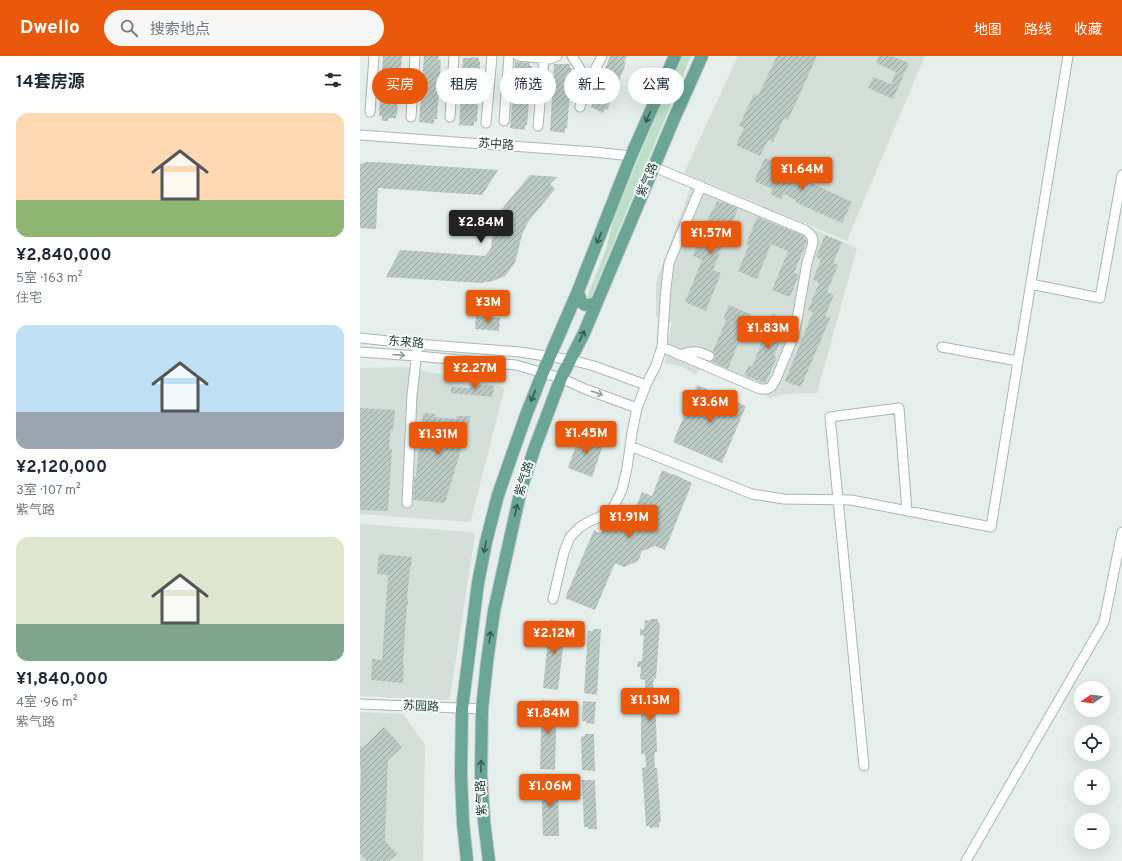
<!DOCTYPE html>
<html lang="zh">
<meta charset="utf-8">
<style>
:root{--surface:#fff;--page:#f6f6f7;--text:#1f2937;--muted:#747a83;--accent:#ea580c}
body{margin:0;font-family:Overpass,"Noto Sans SC",sans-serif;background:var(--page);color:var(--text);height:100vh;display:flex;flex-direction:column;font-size:15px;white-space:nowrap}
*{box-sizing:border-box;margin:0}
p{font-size:13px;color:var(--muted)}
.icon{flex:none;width:22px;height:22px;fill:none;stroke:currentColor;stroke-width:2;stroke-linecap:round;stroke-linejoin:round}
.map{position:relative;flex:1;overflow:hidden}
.drawer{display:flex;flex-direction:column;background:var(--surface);width:360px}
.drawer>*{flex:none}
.top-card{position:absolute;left:12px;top:12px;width:380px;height:36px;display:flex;gap:8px}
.needle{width:26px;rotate:257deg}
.fabs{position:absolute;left:714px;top:625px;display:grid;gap:8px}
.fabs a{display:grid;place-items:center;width:36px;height:36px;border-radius:50%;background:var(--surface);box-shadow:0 4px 16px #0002;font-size:20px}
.price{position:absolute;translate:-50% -34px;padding:0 9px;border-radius:4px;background:var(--accent);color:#fff;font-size:13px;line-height:26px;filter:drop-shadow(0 1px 2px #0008)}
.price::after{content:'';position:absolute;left:50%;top:24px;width:12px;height:9px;margin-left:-6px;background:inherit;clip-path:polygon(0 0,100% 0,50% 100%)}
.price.current{background:#222;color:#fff}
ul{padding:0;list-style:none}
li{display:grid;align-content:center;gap:8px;height:212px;padding:0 16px}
li span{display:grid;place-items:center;height:124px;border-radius:12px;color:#555}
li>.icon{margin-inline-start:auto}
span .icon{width:72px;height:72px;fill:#fffc;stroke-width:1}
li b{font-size:17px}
h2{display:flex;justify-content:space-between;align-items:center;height:48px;padding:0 16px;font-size:17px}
.tag{padding:0 14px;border-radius:18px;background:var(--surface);box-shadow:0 4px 16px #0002;font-size:14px;line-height:36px}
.tag.current{background:var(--accent);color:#fff}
header{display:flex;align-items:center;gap:24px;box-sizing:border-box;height:56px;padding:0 20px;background:var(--accent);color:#fff}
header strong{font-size:19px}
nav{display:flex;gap:22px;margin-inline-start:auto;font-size:14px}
.search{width:280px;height:36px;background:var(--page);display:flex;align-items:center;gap:10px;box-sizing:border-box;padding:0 14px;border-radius:22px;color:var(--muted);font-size:15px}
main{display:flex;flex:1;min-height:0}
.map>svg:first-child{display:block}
</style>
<header>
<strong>Dwello</strong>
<div class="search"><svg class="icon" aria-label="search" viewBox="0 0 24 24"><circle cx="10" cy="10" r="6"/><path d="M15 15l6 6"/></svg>搜索地点</div>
<nav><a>地图</a><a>路线</a><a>收藏</a></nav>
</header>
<main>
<section class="drawer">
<h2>14套房源<svg class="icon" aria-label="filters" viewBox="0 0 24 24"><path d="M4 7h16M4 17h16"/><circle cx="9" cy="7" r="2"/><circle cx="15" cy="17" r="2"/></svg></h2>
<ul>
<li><span style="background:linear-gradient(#ffd9b3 70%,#8fb573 0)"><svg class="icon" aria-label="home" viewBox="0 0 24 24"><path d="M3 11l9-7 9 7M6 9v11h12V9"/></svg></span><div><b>¥2,840,000</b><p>5室 · 163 m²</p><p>住宅</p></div></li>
<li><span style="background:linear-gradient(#bfe0f5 70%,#9aa5b1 0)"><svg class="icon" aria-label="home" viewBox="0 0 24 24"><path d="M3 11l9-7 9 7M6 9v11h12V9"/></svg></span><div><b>¥2,120,000</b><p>3室 · 107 m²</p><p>紫气路</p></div></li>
<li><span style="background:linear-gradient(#dfe7d0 70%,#7fa58c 0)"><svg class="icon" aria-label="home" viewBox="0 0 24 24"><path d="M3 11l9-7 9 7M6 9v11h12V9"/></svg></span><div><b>¥1,840,000</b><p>4室 · 96 m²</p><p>紫气路</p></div></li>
</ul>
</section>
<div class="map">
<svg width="762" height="805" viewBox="0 0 762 805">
<defs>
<pattern id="building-hatch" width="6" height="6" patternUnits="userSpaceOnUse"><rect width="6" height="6" fill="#bbcac4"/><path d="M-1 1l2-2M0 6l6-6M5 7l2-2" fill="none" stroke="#98a6a0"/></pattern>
</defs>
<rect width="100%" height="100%" fill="#e6efeb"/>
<path fill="#d4dfda" d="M378,0H565L533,75L487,185L324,117Z
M333,122L497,192L457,337L424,338L409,342L401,336L339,313L336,319L320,310L305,307L309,279L312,267L296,261V226L329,136Z
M46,311L142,331L143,332L144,334L111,464L109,466L0,458V312Z
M0,468L112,476L114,477L115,479L90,641L87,644L0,640Z
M0,656L43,658L65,689L63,805H0Z"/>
<path fill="#bfe0c8" d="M321,0H331L229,246L226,244L246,193L254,161Z"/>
<path fill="url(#building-hatch)" d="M23,0H42L37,59L36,58V62H28V65H22V60H19Z
M64,0H79L78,4H81L77,63H74V68L59,66Z
M250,0H267L264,6L266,7L248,52L247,54L245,53L243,57L231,51L239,29Z
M417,0H457L428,64L424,62L413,86L408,84L400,100L376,89L384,72L379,70L394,38L398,40Z
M519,0H531L549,7L533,43L508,32L513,21L531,28L536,16L516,7Z
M111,1L119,2V6H120L117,66L114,65V70L99,69L103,2H111Z
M155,6L170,7V10H172L167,69H165V74L150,72Z
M194,8H210V12L212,13L207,72H205V77L190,75Z
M405,102L446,122L445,124L492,146L482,167L435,146L436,144L424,138L421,143L410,138L413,133L394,125Z
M7,106H16L138,114L122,139L18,132L16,173L0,172V108Z
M170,119L197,121L190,128L195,133L168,166L162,179L155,207L145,220L133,225L120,227L26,221L40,194L124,200L126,199L131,192L134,171L140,156L145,149Z
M357,145L362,147V146L378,152L353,214L361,217L346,255L325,246L342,204L333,200L352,154L353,155Z
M397,161L442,179L446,184L447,185L434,217L439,219L430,241L412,234L428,195L411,188L397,223L378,215L389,189L386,188Z
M465,179L482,186L473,207L478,209L467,236L474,239L465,260L470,262L441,331L434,328V329L425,325L453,256L448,254L459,227L453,224L461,203L456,201Z
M369,249L390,258L368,313L351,305L355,302V299L353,295L366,264L363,263Z
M413,258L429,265L414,300L417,301L406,326L404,327L384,319L389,309L392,311Z
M116,260L140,262L139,275L115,273Z
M110,328L134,330L133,341L91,337V331L109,332Z
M337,329L386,350L362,407L313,386Z
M0,352L35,354L33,375L31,374L29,393H32L28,455L0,454Z
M63,357L75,358V361L96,363V360H111L85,447L53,444L54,421H56L60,377H59L60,366H62Z
M220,378L244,386L232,421L208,412Z
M302,414L313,419V418L332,427L305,494L295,490L282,495L278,505L264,511L255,507L235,554L205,542L234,474L238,477L258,469L260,464L273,458L282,436L292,440Z
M19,498L52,501L51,511H50L47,543H48V549H47L45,577L43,607H44L43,627L11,624L12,603L22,604L28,519L17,518Z
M290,563H298V567H300L296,623L294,622L293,629L294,639H295L297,696H295V699H294L295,712H297L301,766H299V771L290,772V770H286L282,712L286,711L285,698H281V652H277V647H281V637H285V624L280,623L281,611H277L278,605H282L283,592L284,580L280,579V573L284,574L285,564L290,565Z
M190,564L206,566L198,634L183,632Z
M233,573H241L237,639L224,637L228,575H233Z
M182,644L197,645L195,714L180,713Z
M223,645L236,646L234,668L226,667V665H222Z
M24,671L42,691L28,704L25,785L37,798L29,805H7L0,797V741L1,712H0V690L4,691Z
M225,678H234L235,715L222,714L221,681L225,680Z
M222,724H235L237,773H228V771H224Z
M181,725H198L199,780H183Z"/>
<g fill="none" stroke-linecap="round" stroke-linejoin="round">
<g stroke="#a8b8b2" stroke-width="11">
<path id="minor" d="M158,0L190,3L197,0
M212,0L225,21L220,51
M225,21L235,14L242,0
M10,56L14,0
M51,61L55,0
M90,61L94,0
M144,65L149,0
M126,67L132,0
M178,70L184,2
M0,79L234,96L271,100
M294,111L445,174L449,177L452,181L453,186L452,190L447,207L438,258L434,279L416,323L411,331L406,333H400L302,291
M671,228L740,242L762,119
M0,282L57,288L160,296L211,304L234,310L286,329
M582,291L658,305
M0,296L57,300L156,309L201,322L225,333L277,352
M319,299C333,295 336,294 349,300
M270,390L392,438L424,443L491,444L631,471L708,0
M47,447L52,339L57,295
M193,543L204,496L210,481L219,472L228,466L249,457L255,448L262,434L267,412L272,377L277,352L286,329L296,309L302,291L306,232L309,207L341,130
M0,648L122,653
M504,710L470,361L539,352L547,455
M606,805L744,566L762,476"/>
</g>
<g stroke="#c2cac8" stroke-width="14">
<path id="major" d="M218,235C221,248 223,253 237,246
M107,805L103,767L101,719L102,653L118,527L126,486L138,439L166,359L183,316L218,235L271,100L315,0
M129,805L124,765L121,718L122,653L127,606L134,555L161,433L175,391L201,322L224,277L313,65L342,0"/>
</g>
<use href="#minor" stroke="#fff" stroke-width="9"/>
<use href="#major" stroke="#6aa596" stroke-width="12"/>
</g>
<defs><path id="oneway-shaft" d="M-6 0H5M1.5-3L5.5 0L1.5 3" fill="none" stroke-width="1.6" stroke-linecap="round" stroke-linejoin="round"/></defs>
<g stroke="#365b51">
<use href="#oneway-shaft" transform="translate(288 61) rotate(114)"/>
<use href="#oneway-shaft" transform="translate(239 182) rotate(112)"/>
<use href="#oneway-shaft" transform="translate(222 280) rotate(-64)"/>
<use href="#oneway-shaft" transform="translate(173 340) rotate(112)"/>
<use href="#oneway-shaft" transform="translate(156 454) rotate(-78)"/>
<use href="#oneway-shaft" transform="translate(125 491) rotate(101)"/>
<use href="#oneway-shaft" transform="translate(130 581) rotate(-82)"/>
<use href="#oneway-shaft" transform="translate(121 710) rotate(-89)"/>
</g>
<g stroke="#92a09c">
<use href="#oneway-shaft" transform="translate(39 299) rotate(4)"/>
<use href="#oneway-shaft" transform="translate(237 337) rotate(19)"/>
</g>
<g text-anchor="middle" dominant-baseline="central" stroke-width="4" stroke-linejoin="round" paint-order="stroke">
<g font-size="12" fill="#24423a" stroke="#f7fbf9">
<text transform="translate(136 89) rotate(4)">苏中路</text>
<text transform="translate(288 124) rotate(-67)">紫气路</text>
<text transform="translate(46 287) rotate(5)">东来路</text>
<text transform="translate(165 423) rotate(-73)">紫气路</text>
<text transform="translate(61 651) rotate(3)">苏园路</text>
<text transform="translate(122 742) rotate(-93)">紫气路</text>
</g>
</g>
</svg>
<div class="fabs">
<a><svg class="needle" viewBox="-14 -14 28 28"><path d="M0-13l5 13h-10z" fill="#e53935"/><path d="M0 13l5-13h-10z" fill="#747a83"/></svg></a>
<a><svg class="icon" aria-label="locate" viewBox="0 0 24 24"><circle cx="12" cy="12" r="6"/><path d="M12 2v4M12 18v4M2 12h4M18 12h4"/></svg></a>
<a>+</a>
<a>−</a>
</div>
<b class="price" style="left:442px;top:135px">¥1.64M</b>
<b class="price current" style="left:121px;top:188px">¥2.84M</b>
<b class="price" style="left:351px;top:199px">¥1.57M</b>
<b class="price" style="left:128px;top:268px">¥3M</b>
<b class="price" style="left:408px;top:294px">¥1.83M</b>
<b class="price" style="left:115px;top:334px">¥2.27M</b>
<b class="price" style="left:350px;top:368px">¥3.6M</b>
<b class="price" style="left:226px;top:399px">¥1.45M</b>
<b class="price" style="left:78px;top:400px">¥1.31M</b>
<b class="price" style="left:269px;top:483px">¥1.91M</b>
<b class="price" style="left:194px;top:599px">¥2.12M</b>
<b class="price" style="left:290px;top:666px">¥1.13M</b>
<b class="price" style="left:188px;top:679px">¥1.84M</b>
<b class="price" style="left:190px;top:752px">¥1.06M</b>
<div class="top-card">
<a class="tag current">买房</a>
<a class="tag">租房</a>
<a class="tag">筛选</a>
<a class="tag">新上</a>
<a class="tag">公寓</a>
</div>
</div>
</main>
